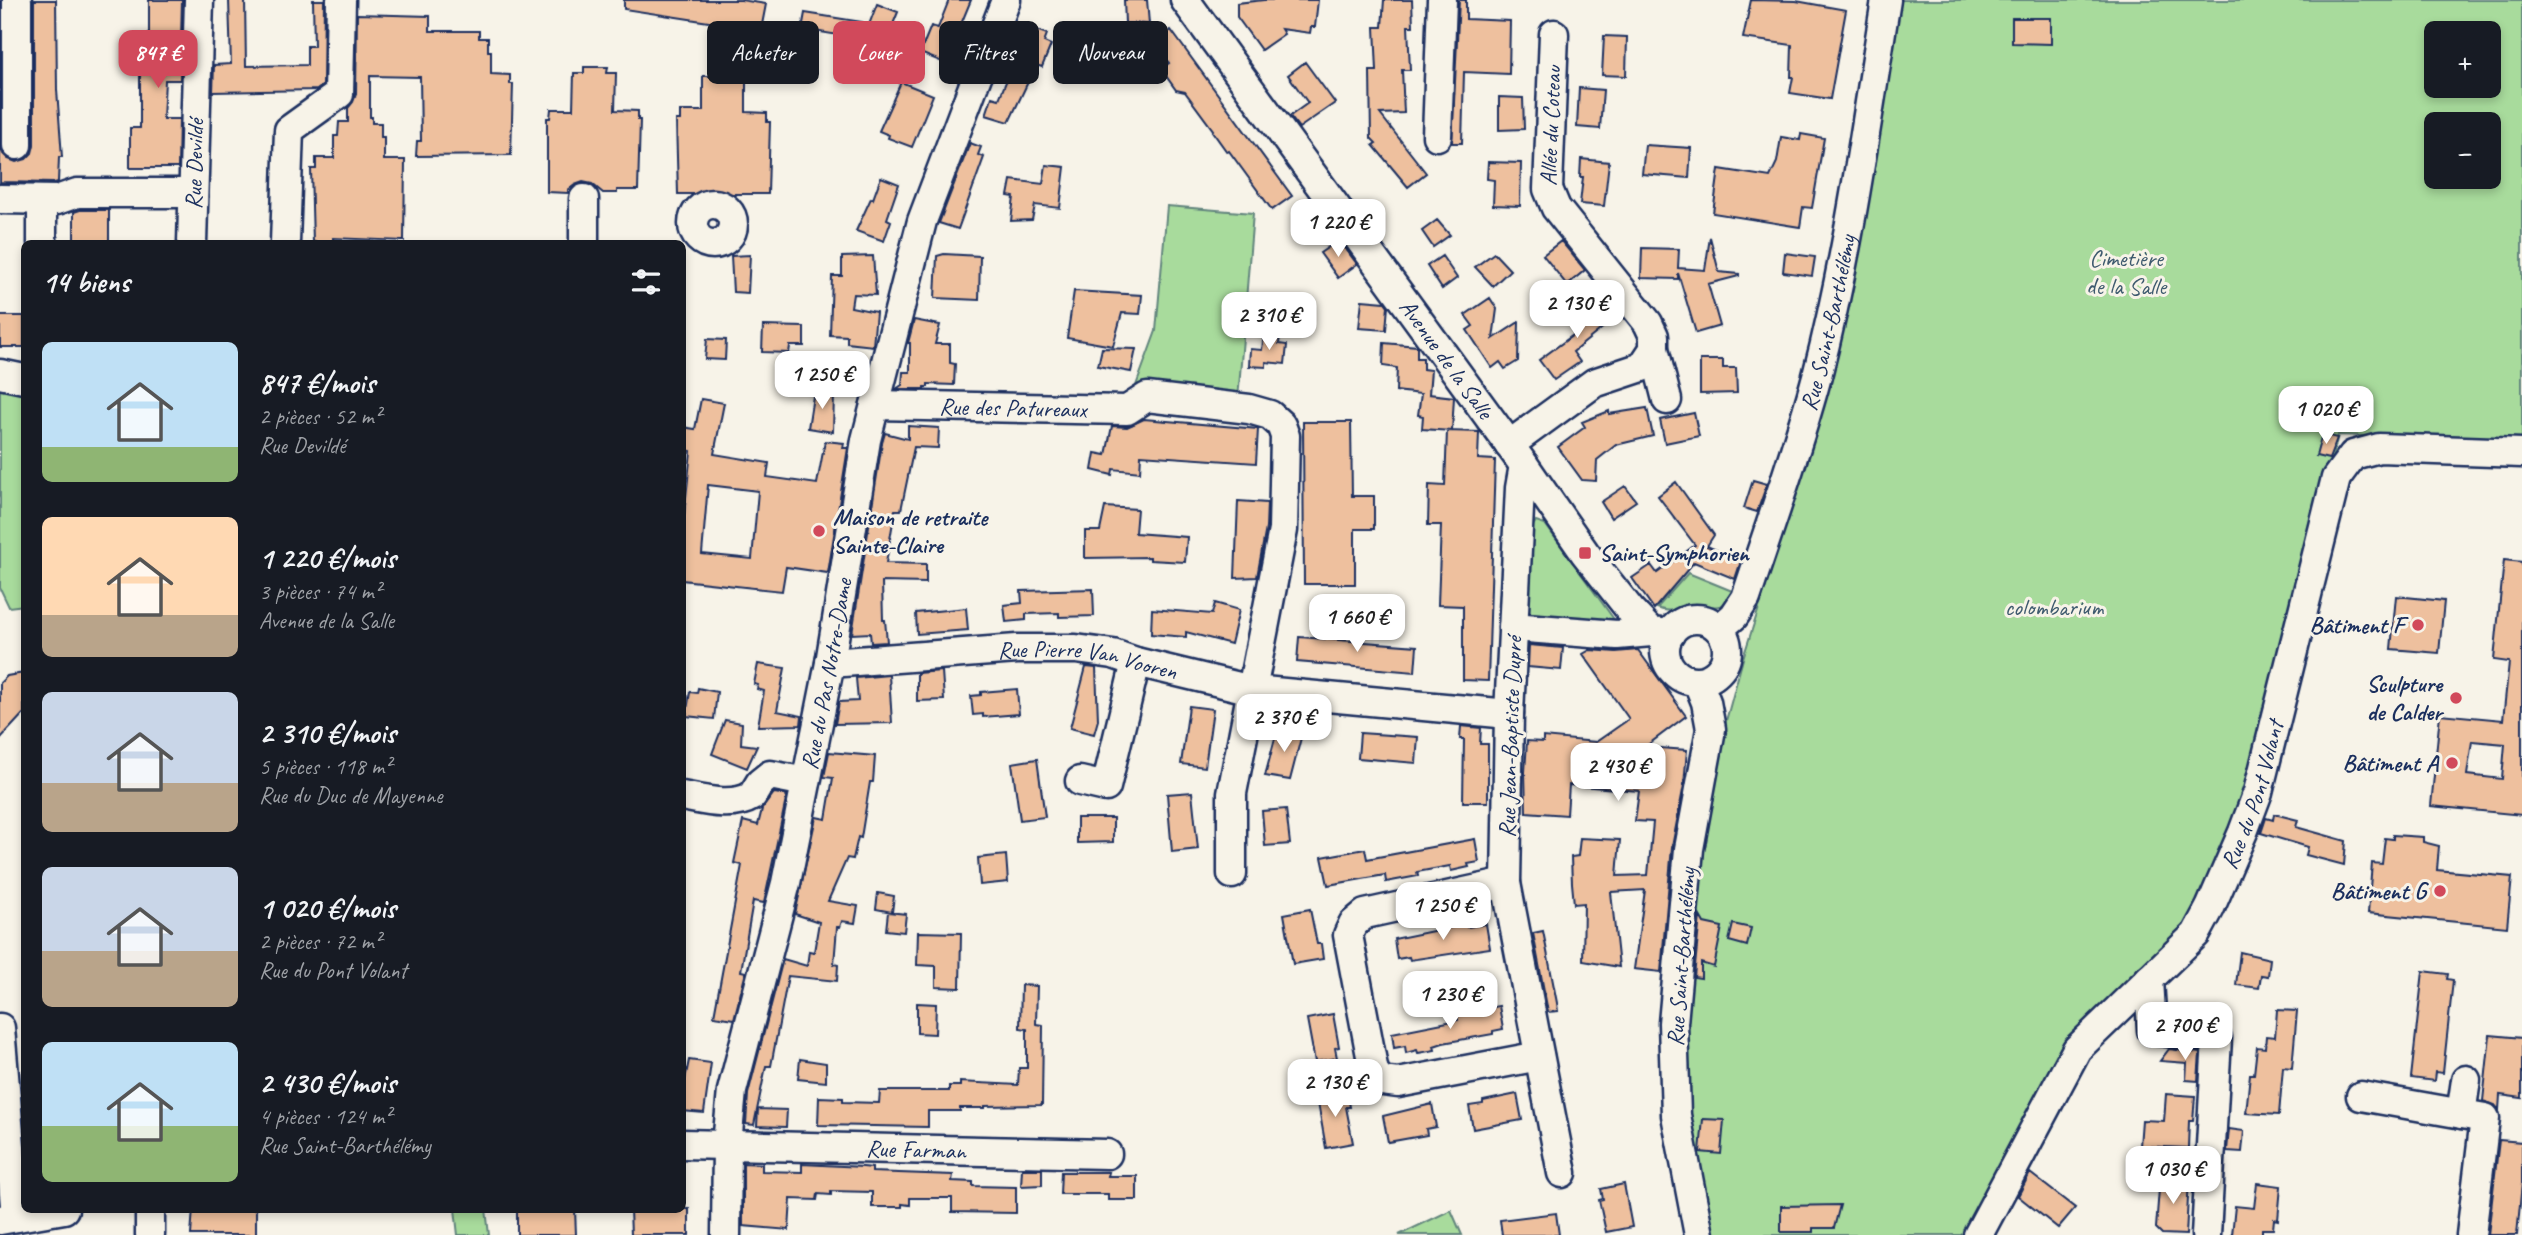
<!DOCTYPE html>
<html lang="fr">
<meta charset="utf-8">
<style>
:root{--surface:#171b24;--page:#20242c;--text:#f1f3f6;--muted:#9ea1a6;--accent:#d1495b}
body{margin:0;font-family:Caveat,sans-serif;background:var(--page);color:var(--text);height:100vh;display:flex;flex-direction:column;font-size:26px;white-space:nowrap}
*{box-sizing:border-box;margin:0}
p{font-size:23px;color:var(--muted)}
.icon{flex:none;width:38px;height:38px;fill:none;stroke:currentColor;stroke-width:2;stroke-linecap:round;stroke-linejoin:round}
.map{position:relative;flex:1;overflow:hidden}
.details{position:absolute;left:21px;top:240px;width:665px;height:973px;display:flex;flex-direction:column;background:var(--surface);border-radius:10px;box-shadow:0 4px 10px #0003}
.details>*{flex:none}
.banner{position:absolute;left:707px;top:21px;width:665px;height:63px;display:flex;gap:14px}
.controls{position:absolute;left:2424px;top:21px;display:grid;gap:14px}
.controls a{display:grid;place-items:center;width:77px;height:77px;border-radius:10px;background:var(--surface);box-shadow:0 4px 10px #0003;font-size:35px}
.price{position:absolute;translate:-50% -60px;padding:0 16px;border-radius:14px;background:#fff;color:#222;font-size:23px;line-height:46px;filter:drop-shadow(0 2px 4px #0008)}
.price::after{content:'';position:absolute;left:50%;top:42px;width:21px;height:16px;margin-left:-10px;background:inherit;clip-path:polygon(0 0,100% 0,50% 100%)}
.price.selected{background:var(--accent);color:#fff}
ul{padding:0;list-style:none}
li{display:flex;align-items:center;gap:21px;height:175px;padding:0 21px}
li span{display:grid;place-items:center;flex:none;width:196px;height:140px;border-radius:10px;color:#555}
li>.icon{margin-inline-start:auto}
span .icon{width:84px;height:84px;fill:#fffc;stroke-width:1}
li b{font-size:30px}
h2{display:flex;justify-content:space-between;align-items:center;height:84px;padding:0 21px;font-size:30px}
.chip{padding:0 24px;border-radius:10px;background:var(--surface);box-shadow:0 4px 10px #0003;font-size:24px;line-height:63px}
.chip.selected{background:var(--accent);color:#fff}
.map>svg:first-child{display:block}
</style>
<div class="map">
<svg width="2522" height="1235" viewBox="0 0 2522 1235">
<rect width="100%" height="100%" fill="#f7f3e8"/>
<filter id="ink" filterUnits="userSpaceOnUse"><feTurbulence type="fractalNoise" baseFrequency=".0143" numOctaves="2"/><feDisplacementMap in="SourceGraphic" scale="14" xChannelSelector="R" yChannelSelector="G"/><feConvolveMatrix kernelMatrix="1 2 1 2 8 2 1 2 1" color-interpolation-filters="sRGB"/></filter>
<g filter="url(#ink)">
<path fill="#a8db9c" stroke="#62857d" stroke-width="2" fill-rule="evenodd" d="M1901,0H2522V441L2338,435L2251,786L2190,928L2125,989L1970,1235H1709L1687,1121V1014L1694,916L1707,814L1726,721L1744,655L1815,432L1849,307ZM2436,33H2488V86H2436ZM2436,124H2488V177H2436Z
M1167,206L1253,213L1238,400L1134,391L1156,331Z
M0,381L24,386V605L9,607L0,588Z
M1536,521L1545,524L1621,629L1527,621L1531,529Z
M1688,573L1737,593C1716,616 1713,602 1690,605C1677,608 1671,614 1657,608Z
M455,1209H486L489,1235H458Z
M1451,1210L1462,1235H1399Z"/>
<path fill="#eec09e" stroke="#1b2f5e" stroke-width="2" fill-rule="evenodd" d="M0,0V145L3,154L8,159L16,162L26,159L32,153L34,145V0H56L57,90L62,157H59L58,182L54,183L0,182Z
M149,0H182L180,80H165L163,119H179L178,168H130V128H140V73H143L144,46H149Z
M229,0H245L246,66L307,65V46H314L313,0H324L323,85L317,90L213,92L214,65L231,64Z
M624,0H741L766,4L761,30L624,9Z
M949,0H971L945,63L920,53L931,26L938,28Z
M1124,0H1147L1149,24L1125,23Z
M1264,0H1318L1315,27H1311L1310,33L1281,29L1284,34L1261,50L1237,17V3Z
M1384,0H1412L1413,26H1408L1410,70H1402L1404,113L1380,114L1426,173L1408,187L1373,145L1376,143L1371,138L1370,71H1377L1375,27H1382Z
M1459,0H1466V19L1510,21L1509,74L1464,72L1462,143H1452Z
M1751,0L1796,1L1846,10L1830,99L1790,93L1793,77H1791L1792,45L1743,38Z
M877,4L898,12L887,39L867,30Z
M805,13L862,22L856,38L802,29Z
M357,14L430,16V31H479V38H488V51H491V74L510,75V84H513L511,155L416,156L417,141H421L420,77L370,76V117H372V123H381V137H384V160H405L404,241L333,238V242H313L311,169H316V158H334V136H338L339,122H348V108L353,102L356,94Z
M2012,18H2051V44L2012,43Z
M1028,27L1047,34L1044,42L1051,45L1042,67L1036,65L1009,122L986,115L992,97L999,99Z
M1171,30L1292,196L1272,210L1229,151L1227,152L1212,131L1213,130L1185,92L1176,90L1161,69L1169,63L1154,42Z
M1604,36L1627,37L1626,76L1602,75Z
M1305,62L1335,103L1299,128L1290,116L1308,103L1288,75Z
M584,67H608L607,73H616L615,110L638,111V120H640L638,190H617V193H603L592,184L583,182L575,185L568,190V193L547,192V118H550L551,109H573L574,73H584Z
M712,70H736V76H746V112L767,113V122H770L768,194H678L676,120H680V111H703V76H712Z
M901,82L933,95L912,147L888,138L889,135L879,131Z
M1579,88L1603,90L1600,129L1577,127Z
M1499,97L1523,98L1524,129L1499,130Z
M1801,134L1824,138L1812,208L1803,207L1800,227L1713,213L1719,169L1770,177L1777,162L1781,137L1800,140Z
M970,143L981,147L978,155L984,157L958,229L939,223Z
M1645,145L1691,148L1689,178L1642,174Z
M1581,159L1609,162L1604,206L1580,204L1583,177H1580Z
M1488,162L1521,163L1520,206L1493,205L1494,180L1487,179Z
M1046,165L1065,167L1060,208L1035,205L1032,220L1011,221L1014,197L1008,196L1011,180L1043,184Z
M881,177L899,184L887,219L891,221L884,241L856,231L871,198L873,199Z
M80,210H109V243H74V212Z
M1437,220L1450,235L1433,247L1422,231Z
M1710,237L1719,272L1739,274V276L1708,284L1720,326L1696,333L1678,273V279L1641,278L1642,248L1679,249L1678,268L1705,270Z
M1339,240L1357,264L1338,278L1320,253Z
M1561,241L1585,270L1567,285L1543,255Z
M1494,253L1510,270L1493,286L1475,267Z
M1785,253L1815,257L1812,276L1783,272Z
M944,254L980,256L979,300L935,298L937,256Z
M750,255L748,293L733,292L731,256Z
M873,256L876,295L853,294L851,307L876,312L873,346L847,343V336L830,335L832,276H842V257Z
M1442,256L1457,278L1442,289L1427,266Z
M1074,291L1142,295L1140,314L1122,313L1113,346L1067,338Z
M1602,297L1615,314L1603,324L1605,326L1573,352L1580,362L1554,380L1539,360L1584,327L1577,318Z
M1490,298L1497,309L1493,339L1519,322L1518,361L1505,369L1500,362L1492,368L1467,330L1473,326L1465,315Z
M1362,300L1385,302L1388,306L1386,330L1359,328Z
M0,316H24V347H0Z
M914,320L940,325L935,344H950V363L955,364L954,385L928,384V387H924V389H896L902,385L903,372H910V343H908Z
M763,326L804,327V346H790L789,353L762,352Z
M1264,333L1280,334L1279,344L1287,345L1285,364L1266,362V367L1249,366L1250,349L1262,350Z
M707,339L726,340L725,360L705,359Z
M1384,343L1417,346V358H1423V369L1431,370L1429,394L1454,397L1452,431L1422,429L1423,416L1418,415L1421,394L1396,391L1397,368L1383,366Z
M1102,348L1136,349L1131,372L1098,366Z
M1700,360H1723V368H1736L1737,393L1700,394Z
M814,390L834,393L833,432L808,428Z
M701,399L724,403L714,454L769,463L767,477L817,484L825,441L844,443L843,448H848L828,573L786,567L782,591L682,580V535L691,451L682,449V427L695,429ZM708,485L758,491L752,559L702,554Z
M1647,408L1653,436L1616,445L1597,460L1596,481L1582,480L1558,447L1585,427L1582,422L1609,411V414Z
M1694,413L1699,436L1665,443L1660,420Z
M1144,419L1258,429L1256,463L1141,455L1140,472L1113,469L1112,475L1092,470L1095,453L1106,455L1112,426L1127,427Z
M1303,422H1351L1352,496H1374V529H1355V584H1304Z
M908,426L939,428L938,448L914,447L901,510H895L886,563L926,564V583L882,582L883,620H885L887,642L871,643L870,633L852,634L882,443L885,433L908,439Z
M1447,431L1479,432L1478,459L1495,460L1488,681L1463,680V606L1438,605L1441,525H1428L1429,485L1445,486Z
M2322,434L2337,438L2329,459L2316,456Z
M1753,480L1767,484L1757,512L1744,508Z
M1676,482L1714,535L1707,546L1741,561L1735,579L1694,562L1654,609L1632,578L1651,565L1657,573L1695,545L1658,496Z
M1625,486L1636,501L1611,518L1601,502Z
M1238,501L1267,503L1266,528L1257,577L1235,578Z
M1105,507L1137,509L1135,533L1187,537L1185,562L1150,560V557L1085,558V531H1100Z
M2504,560L2522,562V815L2431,806L2440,714L2503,720L2509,662L2494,660ZM2472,741L2505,744L2502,779L2467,775Z
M1093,589L1094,616L1059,617V613L1026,614V620L1006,622L1004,605L1022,603L1021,591Z
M2396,596L2444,601L2439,653L2391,649Z
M1215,603L1239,610L1231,644L1186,632V637L1151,634L1152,609L1212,614Z
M966,608L968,630L917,634L916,613Z
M1299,637L1417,646L1415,672L1297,662Z
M1529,645L1563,648L1561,670L1528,667Z
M1590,650L1616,652L1638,650L1686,716L1645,747L1687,750L1684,785L1672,847L1661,972L1634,969L1645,890L1611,892L1619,967L1583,961L1584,903L1574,904L1572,883L1571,857L1578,856L1580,838L1620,840L1617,876L1648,875L1653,822L1635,821L1639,791L1569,785L1567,815L1526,812L1525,772L1527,741L1543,742V737L1596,742L1629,719L1583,654Z
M758,664L785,668L777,711L802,716L801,725L758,726L764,691L757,689L758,685L754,684Z
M1086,667L1096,668L1098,720L1094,734L1070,728Z
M942,671L944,700L917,701V673Z
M24,673V713L0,739V683L7,676Z
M889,675L892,723L835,724L839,702L858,701L856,678Z
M698,688L717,692L714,719L686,716L690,692L697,693Z
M1017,689L1019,714L983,717V714L973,715L971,696L981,695V692Z
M1189,706L1213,709L1205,767L1181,764Z
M725,720L742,723L741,744L757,746L747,768L712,754Z
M1461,726L1481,728L1480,744H1488V802H1463L1464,739H1460Z
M1278,727L1302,734L1290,780L1265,776Z
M1360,733L1418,737L1416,763L1358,758Z
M829,752L875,756L873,782H870L861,838L858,837L853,859L847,858L828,901L858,906L855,923L842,921L840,927H837L834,964L838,965L837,981L788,976L771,1066H766L754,1125L746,1124L748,1094L783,959L807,966L809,951L814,952L819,922L795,914L816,817L826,819L833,778L824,777Z
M1037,759L1045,817L1020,820L1012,763Z
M1192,792L1198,849L1172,852L1167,794Z
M774,793L787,795L764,903L753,901L741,971L746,972L734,1019L714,1016L742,865L734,863L743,821L758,825L762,809Z
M1286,809L1290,844L1265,846L1262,811Z
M2274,814L2298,820L2296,827L2346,841L2344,865L2306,855L2308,847L2261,833L2266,818L2273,820Z
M1077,818H1113V842L1077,843Z
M2393,835L2423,837V842L2439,846L2437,870L2512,877L2507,927L2368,913L2372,863L2382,864L2385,838L2393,839Z
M1475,839L1479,862L1468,864L1469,867L1451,871L1450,866L1417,872L1418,876L1386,882L1385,875L1328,885L1322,857L1365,849L1367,859Z
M1006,855L1008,882L980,885L978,858Z
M878,893L894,896L892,912L876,909Z
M1310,909L1317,944H1321L1323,959L1293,964L1284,914Z
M888,912L906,914L904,932L886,930Z
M1700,916L1704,923L1722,927L1714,967L1701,963V978L1694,977Z
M1467,924V927L1486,924L1490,948L1410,960L1409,957L1397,959L1394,939Z
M1733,924L1751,928L1747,946L1729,941Z
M1543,931L1557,1003L1558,1011L1548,1012L1533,933Z
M918,932L961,933L960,988L936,987V966L917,965Z
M2240,952L2270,959L2268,976L2261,975L2259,988L2236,985Z
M2423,971L2448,974L2447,979L2453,980L2443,1073L2435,1072L2434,1081L2411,1078Z
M1021,985L1037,986L1036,1024L1043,1025L1042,1105L985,1106V1108H960V1111H928V1127L818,1125L819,1097L843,1098V1102L879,1103L880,1091H949V1086H960V1082L1018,1085L1019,1068H1027V1029L1020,1028Z
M917,1003L936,1004L935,1034L917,1033Z
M1499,1006L1503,1029L1493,1031V1034L1443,1043L1434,1046L1435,1050L1418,1053L1417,1050L1406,1053L1405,1046L1394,1048L1392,1033L1458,1020L1457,1014Z
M2277,1010L2297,1011L2292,1068L2283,1067L2279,1115L2246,1113L2250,1074H2254L2257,1047L2265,1048L2266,1036L2275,1037Z
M1333,1014L1339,1047L1335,1048L1337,1058L1315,1062L1307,1019Z
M2490,1035L2522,1038V1098L2500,1095L2499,1110L2495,1105L2483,1101Z
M2169,1049L2200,1053L2198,1081L2186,1080L2187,1063L2160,1061Z
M800,1059L826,1063V1082L798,1079Z
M689,1060L711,1063L704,1113L682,1111V1095Z
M1347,1091L1350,1107H1346L1353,1143L1326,1148L1317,1097Z
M1517,1094L1522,1120L1473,1129L1469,1106L1483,1104V1101Z
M2166,1094L2195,1096L2193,1121H2189L2188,1148L2140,1146L2142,1120L2164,1121Z
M1432,1104L1436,1127L1426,1129L1427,1135L1388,1142L1383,1116Z
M758,1109L787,1110L786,1127L757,1126Z
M1703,1119L1724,1120L1721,1154L1700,1152Z
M2229,1129L2244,1131L2242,1152L2227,1151Z
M2499,1140L2522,1142V1183L2517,1235H2488Z
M743,1163L762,1164V1171L802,1172V1164L863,1167L872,1168V1172L953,1175L952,1181L973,1182V1186L1016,1187V1213L952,1212V1198H910V1205L902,1204V1207H872V1192L831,1191V1195L818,1194L817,1200L791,1199L789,1230L743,1226Z
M1022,1169H1042V1185L1021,1186Z
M1061,1172H1109L1108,1176H1137V1200H1108V1194H1060Z
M2030,1173L2075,1208L2058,1228L2018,1196Z
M2160,1176L2189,1178L2186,1235L2162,1234L2156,1228Z
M2257,1183L2281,1186L2278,1220L2274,1219L2273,1229H2262V1235H2232L2235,1206L2254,1208Z
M1624,1184L1632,1227L1606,1232L1599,1200L1603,1199L1601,1189Z
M1840,1205L1834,1228H1813V1232H1781V1206Z
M193,1209H256V1235H191Z
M517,1209H575L576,1235H517Z
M630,1209H689V1235H631Z
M1556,1213L1559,1235H1502L1500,1220Z"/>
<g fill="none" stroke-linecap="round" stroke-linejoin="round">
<g stroke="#1b2f5e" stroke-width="33">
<g id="minor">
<path d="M17,0V145"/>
<path id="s1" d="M1185,0L1524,465L1585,553L1631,611L1651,632L1670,634"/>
<path d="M1437,136L1442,0"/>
<path d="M0,199L57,200L77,193H193"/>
<circle cx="713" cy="224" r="20"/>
<path d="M42,243V200"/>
<path id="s2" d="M192,243L199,0"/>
<path d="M285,243L289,130L339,94L341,0"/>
<path d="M584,243V199"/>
<path d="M1654,349L1667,400"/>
<path d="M0,374L24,379"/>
<path id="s3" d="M875,405L1127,410L1147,397L1249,409L1270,415L1281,425L1285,436L1283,530L1232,793V874"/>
<path id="s4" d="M1509,445L1594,383L1642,367L1654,349V336L1648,323L1556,208L1548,189L1554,34"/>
<path d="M1524,465L1520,488L1509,714L1506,883L1562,1173"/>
<circle cx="1696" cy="650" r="31"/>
<path d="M1513,627L1617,635L1651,632"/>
<path id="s5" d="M1719,629L1734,616L1746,598C1770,525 1797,451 1817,376C1849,253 1866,125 1886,0"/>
<path id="s6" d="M830,663L1017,649H1076L1113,654L1136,662L1252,690L1509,714"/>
<path d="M1698,682L1706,702L1711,729L1689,849L1673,1023L1676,1115L1699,1235"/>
<path d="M1080,781L1106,787L1136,662"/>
<path d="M682,796C704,800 732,808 752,796L760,783L770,775L806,782"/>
<path d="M1506,883L1365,914L1353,924L1348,935L1374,1072L1382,1081L1398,1083L1539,1056"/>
<path d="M2149,979L2152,1030L2217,1038L2206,1235"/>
<path d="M0,1028L16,1217"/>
<path d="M2361,1096L2485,1118L2471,1235"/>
<path d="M2461,1114L2466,1080"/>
<path id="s7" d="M682,1144L1107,1154"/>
<path d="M0,1220L64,1209"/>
<path d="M150,1235V1209"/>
<path id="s8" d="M726,1235L727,1144L732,1091L786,883L830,663L866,440L922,221L1006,0"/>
<path id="s9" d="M1978,1235L2077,1049L2196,934L2210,908L2243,832L2258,792L2336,478L2353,455L2379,448L2522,453"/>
</g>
</g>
<use href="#minor" stroke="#f7f3e8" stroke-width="28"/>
</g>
</g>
<g fill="#d1495b" stroke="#f7f3e8" stroke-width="2.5">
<circle cx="819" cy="531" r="7"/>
<rect x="1578" y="546" width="14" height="14" rx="3.5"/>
<circle cx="2418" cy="625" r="7"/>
<circle cx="2456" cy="698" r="7"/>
<circle cx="2452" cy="763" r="7"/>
<circle cx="2440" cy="891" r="7"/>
</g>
<g text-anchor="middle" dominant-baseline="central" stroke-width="6" stroke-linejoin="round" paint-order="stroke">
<g font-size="24" fill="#1b2f5e" stroke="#f7f3e8">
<text stroke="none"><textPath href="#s4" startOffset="436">Allée du Coteau</textPath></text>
<text stroke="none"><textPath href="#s2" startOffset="79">Rue Devildé</textPath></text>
<text stroke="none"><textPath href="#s5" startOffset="329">Rue Saint-Barthélémy</textPath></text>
<text stroke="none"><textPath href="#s1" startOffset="444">Avenue de la Salle</textPath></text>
<text stroke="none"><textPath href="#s3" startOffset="138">Rue des Patureaux</textPath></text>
<text stroke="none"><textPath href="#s6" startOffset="259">Rue Pierre Van Vooren</textPath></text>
<text stroke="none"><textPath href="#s8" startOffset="572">Rue du Pas Notre-Dame</textPath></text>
<text transform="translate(1510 737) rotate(-88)">Rue Jean-Baptiste Dupré</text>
<text stroke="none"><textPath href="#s9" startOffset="527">Rue du Pont Volant</textPath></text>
<text transform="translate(1681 957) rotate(-86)">Rue Saint-Barthélémy</text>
<text stroke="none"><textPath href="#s7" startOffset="234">Rue Farman</textPath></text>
</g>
<g font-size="24" fill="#3e5a6e" stroke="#f7f3e8">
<text x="2126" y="258">Cimetière<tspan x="2126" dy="28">de la Salle</tspan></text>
<text x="2054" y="607">colombarium</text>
</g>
<g font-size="24" font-weight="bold" fill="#1b2f5e" stroke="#f7f3e8" text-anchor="end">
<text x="833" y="517" text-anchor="start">Maison de retraite<tspan x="833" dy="28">Sainte-Claire</tspan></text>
<text x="1599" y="553" text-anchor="start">Saint-Symphorien</text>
<text x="2404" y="625">Bâtiment F</text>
<text x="2442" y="684">Sculpture<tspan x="2442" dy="28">de Calder</tspan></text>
<text x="2438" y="763">Bâtiment A</text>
<text x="2426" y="891">Bâtiment G</text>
</g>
</g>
</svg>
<div class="controls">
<a>+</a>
<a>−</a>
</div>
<b class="price selected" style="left:158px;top:90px">847 €</b>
<b class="price" style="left:1338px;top:259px">1 220 €</b>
<b class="price" style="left:1577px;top:340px">2 130 €</b>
<b class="price" style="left:1269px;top:352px">2 310 €</b>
<b class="price" style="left:822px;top:411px">1 250 €</b>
<b class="price" style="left:2326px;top:446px">1 020 €</b>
<b class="price" style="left:1357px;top:654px">1 660 €</b>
<b class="price" style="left:1284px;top:754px">2 370 €</b>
<b class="price" style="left:1618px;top:803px">2 430 €</b>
<b class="price" style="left:1443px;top:942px">1 250 €</b>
<b class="price" style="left:1450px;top:1031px">1 230 €</b>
<b class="price" style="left:2185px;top:1062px">2 700 €</b>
<b class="price" style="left:1335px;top:1119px">2 130 €</b>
<b class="price" style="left:2173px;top:1206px">1 030 €</b>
<div class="banner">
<a class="chip">Acheter</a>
<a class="chip selected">Louer</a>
<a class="chip">Filtres</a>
<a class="chip">Nouveau</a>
</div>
<section class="details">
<h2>14 biens<svg class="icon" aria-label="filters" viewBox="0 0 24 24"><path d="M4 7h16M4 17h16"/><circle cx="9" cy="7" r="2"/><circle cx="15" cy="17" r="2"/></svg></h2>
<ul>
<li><span style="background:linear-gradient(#bfe0f5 75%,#8fb573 0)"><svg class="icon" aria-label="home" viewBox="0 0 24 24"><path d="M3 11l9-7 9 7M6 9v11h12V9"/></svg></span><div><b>847 €/mois</b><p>2 pièces · 52 m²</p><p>Rue Devildé</p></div></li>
<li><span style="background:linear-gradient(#ffd9b3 70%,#b9a48a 0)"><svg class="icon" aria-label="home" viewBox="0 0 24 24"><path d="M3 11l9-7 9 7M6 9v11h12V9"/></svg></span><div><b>1 220 €/mois</b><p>3 pièces · 74 m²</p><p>Avenue de la Salle</p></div></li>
<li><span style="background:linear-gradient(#c9d6e8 65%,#b9a48a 0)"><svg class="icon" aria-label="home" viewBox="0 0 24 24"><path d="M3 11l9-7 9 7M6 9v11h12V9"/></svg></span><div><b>2 310 €/mois</b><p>5 pièces · 118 m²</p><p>Rue du Duc de Mayenne</p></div></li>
<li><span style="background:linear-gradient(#c9d6e8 60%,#b9a48a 0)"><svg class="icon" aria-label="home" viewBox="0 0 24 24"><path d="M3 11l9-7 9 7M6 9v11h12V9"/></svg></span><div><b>1 020 €/mois</b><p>2 pièces · 72 m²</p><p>Rue du Pont Volant</p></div></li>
<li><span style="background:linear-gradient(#bfe0f5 60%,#8fb573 0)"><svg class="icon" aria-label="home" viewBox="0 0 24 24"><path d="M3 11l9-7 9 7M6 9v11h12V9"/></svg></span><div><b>2 430 €/mois</b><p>4 pièces · 124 m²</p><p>Rue Saint-Barthélémy</p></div></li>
</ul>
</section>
</div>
